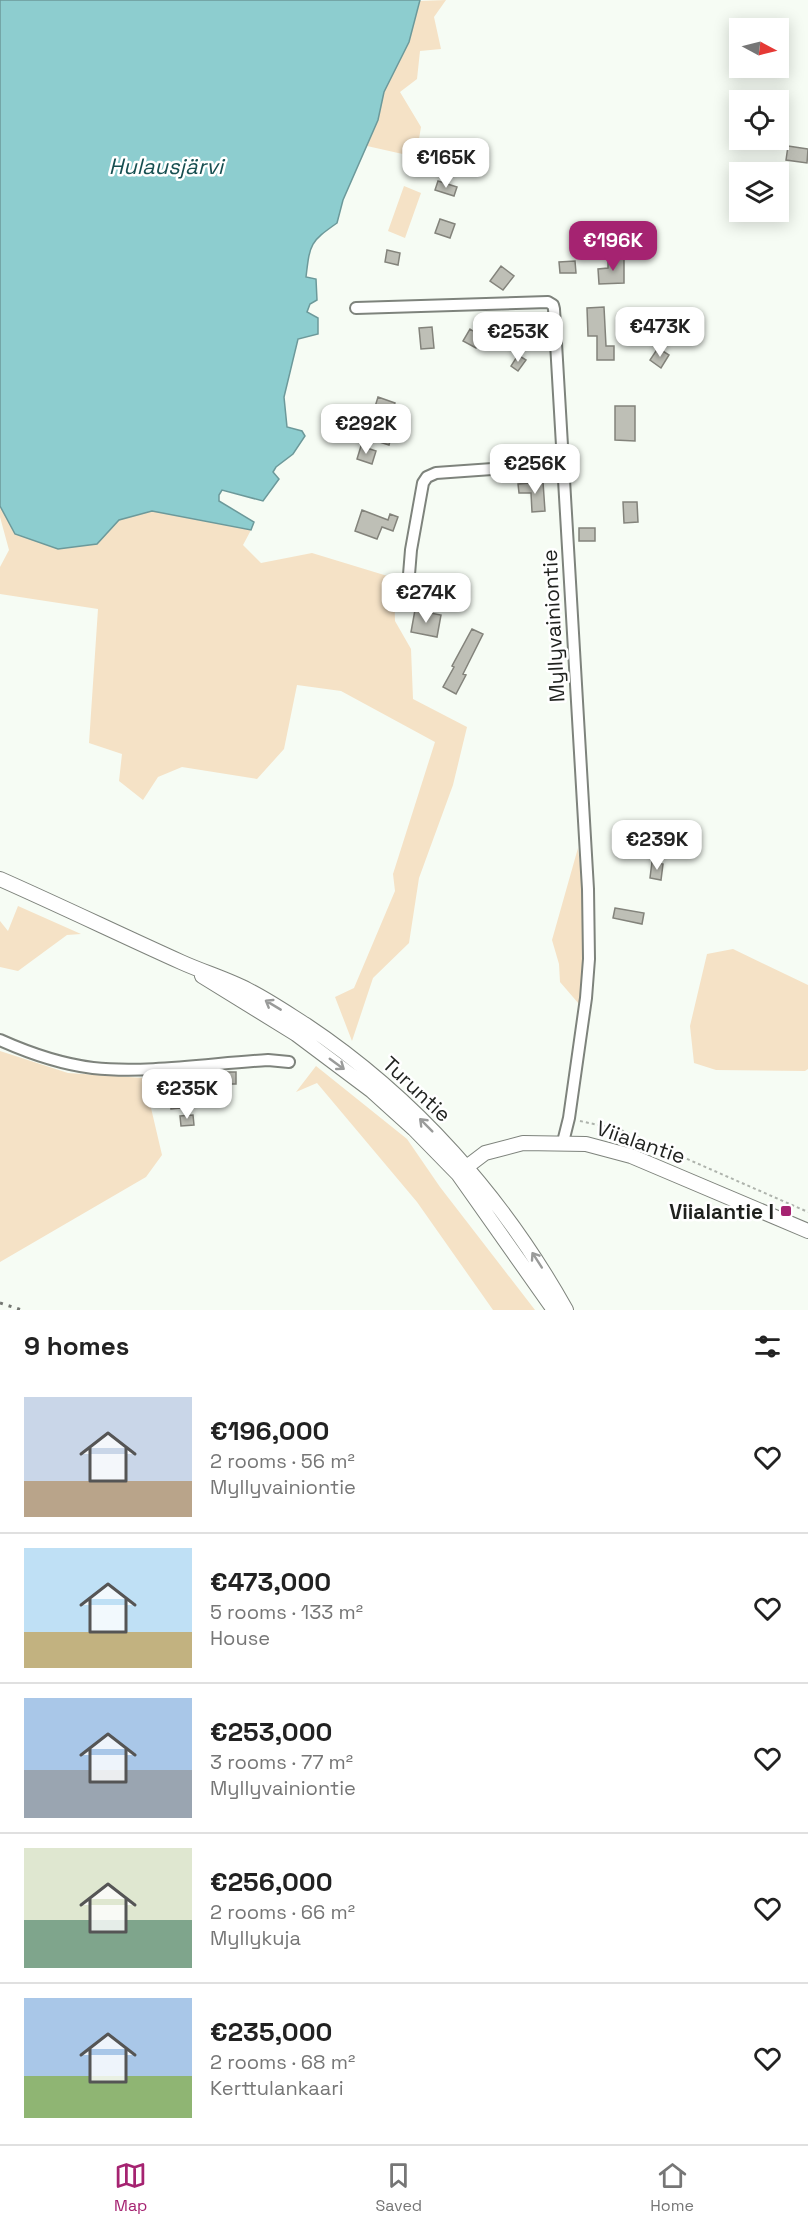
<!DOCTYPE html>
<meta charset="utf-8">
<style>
:root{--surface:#fff;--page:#f2f2f2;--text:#222;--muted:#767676;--line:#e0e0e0;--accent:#a52371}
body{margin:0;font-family:"Space Grotesk",sans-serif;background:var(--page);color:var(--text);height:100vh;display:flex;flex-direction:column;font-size:22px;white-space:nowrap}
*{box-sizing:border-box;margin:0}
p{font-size:20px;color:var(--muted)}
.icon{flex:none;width:33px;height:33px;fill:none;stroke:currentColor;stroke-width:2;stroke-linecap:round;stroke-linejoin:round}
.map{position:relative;height:1310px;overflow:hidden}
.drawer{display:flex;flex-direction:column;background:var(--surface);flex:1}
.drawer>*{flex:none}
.needle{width:39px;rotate:97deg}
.fabs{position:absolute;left:729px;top:18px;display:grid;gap:12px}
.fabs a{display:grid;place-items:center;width:60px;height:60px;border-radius:0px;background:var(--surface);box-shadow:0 3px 15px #0003;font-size:30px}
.price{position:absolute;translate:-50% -51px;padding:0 14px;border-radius:12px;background:#fff;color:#222;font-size:20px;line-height:39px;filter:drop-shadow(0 2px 3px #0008)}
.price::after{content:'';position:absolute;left:50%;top:36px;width:18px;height:14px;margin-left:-9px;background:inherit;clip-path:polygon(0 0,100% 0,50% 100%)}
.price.on{background:var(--accent);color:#fff}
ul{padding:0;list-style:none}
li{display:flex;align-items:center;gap:18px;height:150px;padding:0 24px}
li+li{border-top:2px solid var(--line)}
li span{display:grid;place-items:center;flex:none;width:168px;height:120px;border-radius:0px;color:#555}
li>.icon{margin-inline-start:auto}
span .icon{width:72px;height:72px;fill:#fffc;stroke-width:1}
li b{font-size:26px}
h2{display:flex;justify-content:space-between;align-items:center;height:72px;padding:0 24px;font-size:26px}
.tabs{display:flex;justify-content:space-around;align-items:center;height:84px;border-top:2px solid var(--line);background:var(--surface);font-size:16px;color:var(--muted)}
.tabs a{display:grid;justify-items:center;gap:3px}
.tabs .on{color:var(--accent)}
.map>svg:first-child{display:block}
</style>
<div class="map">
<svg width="808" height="1310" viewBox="0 0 808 1310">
<rect width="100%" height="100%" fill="#f6fcf4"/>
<path fill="#f5e2c6" d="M446,0L434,17L441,49L420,51L417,79L400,92L421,127L416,157L367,146L378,120L384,92L409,42L420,1Z
M404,186L421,193L405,238L388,231Z
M0,506L15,534L97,544L119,520L152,511L251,530L243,545L261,563L312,553L394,578L395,621L411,649L413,699L467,727L453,785L419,878L409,943L373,978L352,1041L335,997L354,988L395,891L393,874L435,742L341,691L297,685L284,749L257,779L182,767L158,777L143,800L119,781L122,754L89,743L98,609L0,594V567L9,550L0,517Z
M578,848C585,900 585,952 579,1004L560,982L559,964L552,940Z
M18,906L81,934L67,935L18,971L0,967V921L8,931Z
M733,949L808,985V1069L805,1071L716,1070L694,1063L690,1026L707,954Z
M0,1051L68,1073L144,1078L162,1155L146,1177L0,1262Z
M316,1066L407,1139L440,1187L535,1310H493L417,1202L317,1083L296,1092Z"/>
<path fill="#8dcdcf" stroke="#6c999a" stroke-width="1.5" d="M0,0H420L409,42L384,92L378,120L343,200L337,223C310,242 310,243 306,277L316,279L317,300L310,304L307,312L318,318V334L298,339L284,397L287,427L302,431L305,436L293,454L276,467L273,472L279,479L263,501L222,490L219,495V501L254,522L251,530L152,511L119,520L97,544L58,549L15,534L0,506Z"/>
<path fill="#bebfb6" stroke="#83837b" stroke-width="1.5" d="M788,146L808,149L807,163L786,160Z
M438,181L457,187L454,196L435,190Z
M440,219L455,224L450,238L435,233Z
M387,250L400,253L398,265L385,262Z
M608,257H624V283L599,284L598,269L608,268Z
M575,261L576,273H560L559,262Z
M501,266L514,276L503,290L490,281Z
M604,307L606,346H614V360H597V336H588L587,308Z
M674,317L691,329L682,340L666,328Z
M432,327L434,348L421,349L419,328Z
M470,329L482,337L476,348L463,341Z
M658,348L669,355L661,368L650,360Z
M518,355L526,360L518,371L511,366Z
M378,397L395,403L390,416L374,410Z
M615,406H635V441L615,440Z
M375,433L391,437L389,445L373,440Z
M361,446L376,451L372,464L357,459Z
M543,482L545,511L532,512L531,493H519L518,484Z
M623,502H637L638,522L624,523Z
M362,510L388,520L390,514L398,517L393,531L382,527L377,539L355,531Z
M579,528H595V541H579Z
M415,610L441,615L437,637L411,632Z
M472,629L483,634L463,674L466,675L456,694L443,687L454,667L452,666Z
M652,862L663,864L661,880L650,878Z
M615,908L644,913L642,924L613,918Z
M220,1072H236V1084H220Z
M178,1086L180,1108L171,1109L170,1100L165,1101L164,1087Z
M193,1115L194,1125L181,1126L180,1116Z"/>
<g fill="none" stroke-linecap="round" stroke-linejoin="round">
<g stroke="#7e837c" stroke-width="14">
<path id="minor" d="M356,308L548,302L553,305L554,309L588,889L589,959L586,998L569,1118L563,1142
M407,599L411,550L423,483L427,477L436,473L563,464
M0,1040C29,1053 61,1064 93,1068C147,1074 214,1063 268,1060L289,1062"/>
</g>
<g stroke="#7e837c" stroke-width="16">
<path id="major" d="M0,879C61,906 121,935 181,962C203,972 227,979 248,990C268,1000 287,1013 306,1025C414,1097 503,1197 566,1310
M202,976L296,1034L372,1091L414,1129L458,1174L554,1310
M460,1172L485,1153L523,1143L586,1144L631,1156L808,1231"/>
</g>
<path stroke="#aeb3ac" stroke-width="2" stroke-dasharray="3 3" stroke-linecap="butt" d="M580,1121L621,1130L808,1212"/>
<use href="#minor" stroke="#fff" stroke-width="10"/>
<use href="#major" stroke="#fff" stroke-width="14"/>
<path stroke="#737671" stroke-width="3" stroke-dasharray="3 6" stroke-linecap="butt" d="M0,1303L22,1310"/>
</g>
<defs><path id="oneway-shaft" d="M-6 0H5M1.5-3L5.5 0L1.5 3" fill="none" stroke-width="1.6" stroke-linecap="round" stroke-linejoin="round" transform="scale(1.5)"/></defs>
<g stroke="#9a9b9a">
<use href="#oneway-shaft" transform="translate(273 1005) rotate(-149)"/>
<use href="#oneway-shaft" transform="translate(337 1064) rotate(36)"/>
<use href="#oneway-shaft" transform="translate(426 1125) rotate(-135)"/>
<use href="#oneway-shaft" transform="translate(537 1260) rotate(-123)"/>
</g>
<rect fill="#a52371" stroke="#fff" stroke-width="2" x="780" y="1205" width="12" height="12" rx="3"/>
<g text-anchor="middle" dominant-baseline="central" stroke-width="5" stroke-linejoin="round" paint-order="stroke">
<g font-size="21" fill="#1f211e" stroke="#fff">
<text transform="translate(553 626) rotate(-93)">Myllyvainiontie</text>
<text transform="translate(417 1089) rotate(43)">Turuntie</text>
<text transform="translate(641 1142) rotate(19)">Viialantie</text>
</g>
<g font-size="21" font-weight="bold" fill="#1f211e" stroke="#fff" text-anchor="end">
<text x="774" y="1211">Viialantie I</text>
</g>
<g font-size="22" font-style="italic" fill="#174f51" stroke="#fff">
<text x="166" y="166">Hulausjärvi</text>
</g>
</g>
</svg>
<div class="fabs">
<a><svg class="needle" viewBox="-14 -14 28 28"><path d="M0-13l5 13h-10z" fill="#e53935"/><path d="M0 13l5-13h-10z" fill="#767676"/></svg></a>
<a><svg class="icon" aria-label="locate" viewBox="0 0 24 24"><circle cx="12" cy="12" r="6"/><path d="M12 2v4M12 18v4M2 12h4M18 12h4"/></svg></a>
<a><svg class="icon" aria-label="layers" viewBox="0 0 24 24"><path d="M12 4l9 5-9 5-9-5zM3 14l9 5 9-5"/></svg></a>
</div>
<b class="price" style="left:446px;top:189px">€165K</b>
<b class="price on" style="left:613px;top:272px">€196K</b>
<b class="price" style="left:660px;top:358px">€473K</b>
<b class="price" style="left:518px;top:363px">€253K</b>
<b class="price" style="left:366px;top:455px">€292K</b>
<b class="price" style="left:535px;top:495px">€256K</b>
<b class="price" style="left:426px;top:624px">€274K</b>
<b class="price" style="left:657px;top:871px">€239K</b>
<b class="price" style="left:187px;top:1120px">€235K</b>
</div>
<section class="drawer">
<h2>9 homes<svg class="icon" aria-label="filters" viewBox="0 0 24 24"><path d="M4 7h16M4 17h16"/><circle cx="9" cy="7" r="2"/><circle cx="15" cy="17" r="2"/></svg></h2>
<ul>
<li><span style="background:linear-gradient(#c9d6e8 70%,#b9a48a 0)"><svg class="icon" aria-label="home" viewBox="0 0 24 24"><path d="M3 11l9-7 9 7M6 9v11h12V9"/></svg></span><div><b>€196,000</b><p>2 rooms · 56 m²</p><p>Myllyvainiontie</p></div><svg class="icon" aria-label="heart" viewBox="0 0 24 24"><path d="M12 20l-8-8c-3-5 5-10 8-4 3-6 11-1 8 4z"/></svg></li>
<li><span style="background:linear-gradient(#bfe0f5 70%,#c2b280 0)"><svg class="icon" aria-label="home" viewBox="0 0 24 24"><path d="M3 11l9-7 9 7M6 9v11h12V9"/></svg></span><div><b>€473,000</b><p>5 rooms · 133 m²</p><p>House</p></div><svg class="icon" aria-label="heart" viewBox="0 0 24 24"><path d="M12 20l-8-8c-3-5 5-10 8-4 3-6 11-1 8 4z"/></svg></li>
<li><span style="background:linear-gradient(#a9c7e8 60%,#9aa5b1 0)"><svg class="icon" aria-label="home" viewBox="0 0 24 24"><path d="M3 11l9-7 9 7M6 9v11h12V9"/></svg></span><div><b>€253,000</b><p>3 rooms · 77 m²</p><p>Myllyvainiontie</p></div><svg class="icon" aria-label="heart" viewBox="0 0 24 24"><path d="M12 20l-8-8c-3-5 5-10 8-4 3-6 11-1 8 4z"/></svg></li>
<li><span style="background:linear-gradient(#dfe7d0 60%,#7fa58c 0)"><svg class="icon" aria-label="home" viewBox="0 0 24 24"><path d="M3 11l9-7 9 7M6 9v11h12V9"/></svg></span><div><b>€256,000</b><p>2 rooms · 66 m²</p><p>Myllykuja</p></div><svg class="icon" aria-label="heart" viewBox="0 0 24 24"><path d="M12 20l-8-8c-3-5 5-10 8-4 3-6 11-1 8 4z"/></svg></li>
<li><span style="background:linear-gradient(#a9c7e8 65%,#8fb573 0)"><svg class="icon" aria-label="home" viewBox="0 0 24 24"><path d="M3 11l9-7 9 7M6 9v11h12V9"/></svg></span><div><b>€235,000</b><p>2 rooms · 68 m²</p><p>Kerttulankaari</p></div><svg class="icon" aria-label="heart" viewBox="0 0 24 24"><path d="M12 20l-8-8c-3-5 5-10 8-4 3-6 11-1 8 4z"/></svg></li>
</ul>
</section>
<nav class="tabs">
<a class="on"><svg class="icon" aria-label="map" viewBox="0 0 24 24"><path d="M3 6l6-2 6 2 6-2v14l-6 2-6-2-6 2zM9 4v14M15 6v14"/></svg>Map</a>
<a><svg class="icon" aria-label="saved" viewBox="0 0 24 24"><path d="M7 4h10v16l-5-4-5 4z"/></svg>Saved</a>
<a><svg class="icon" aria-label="home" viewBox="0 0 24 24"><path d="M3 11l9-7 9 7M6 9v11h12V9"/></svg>Home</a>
</nav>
